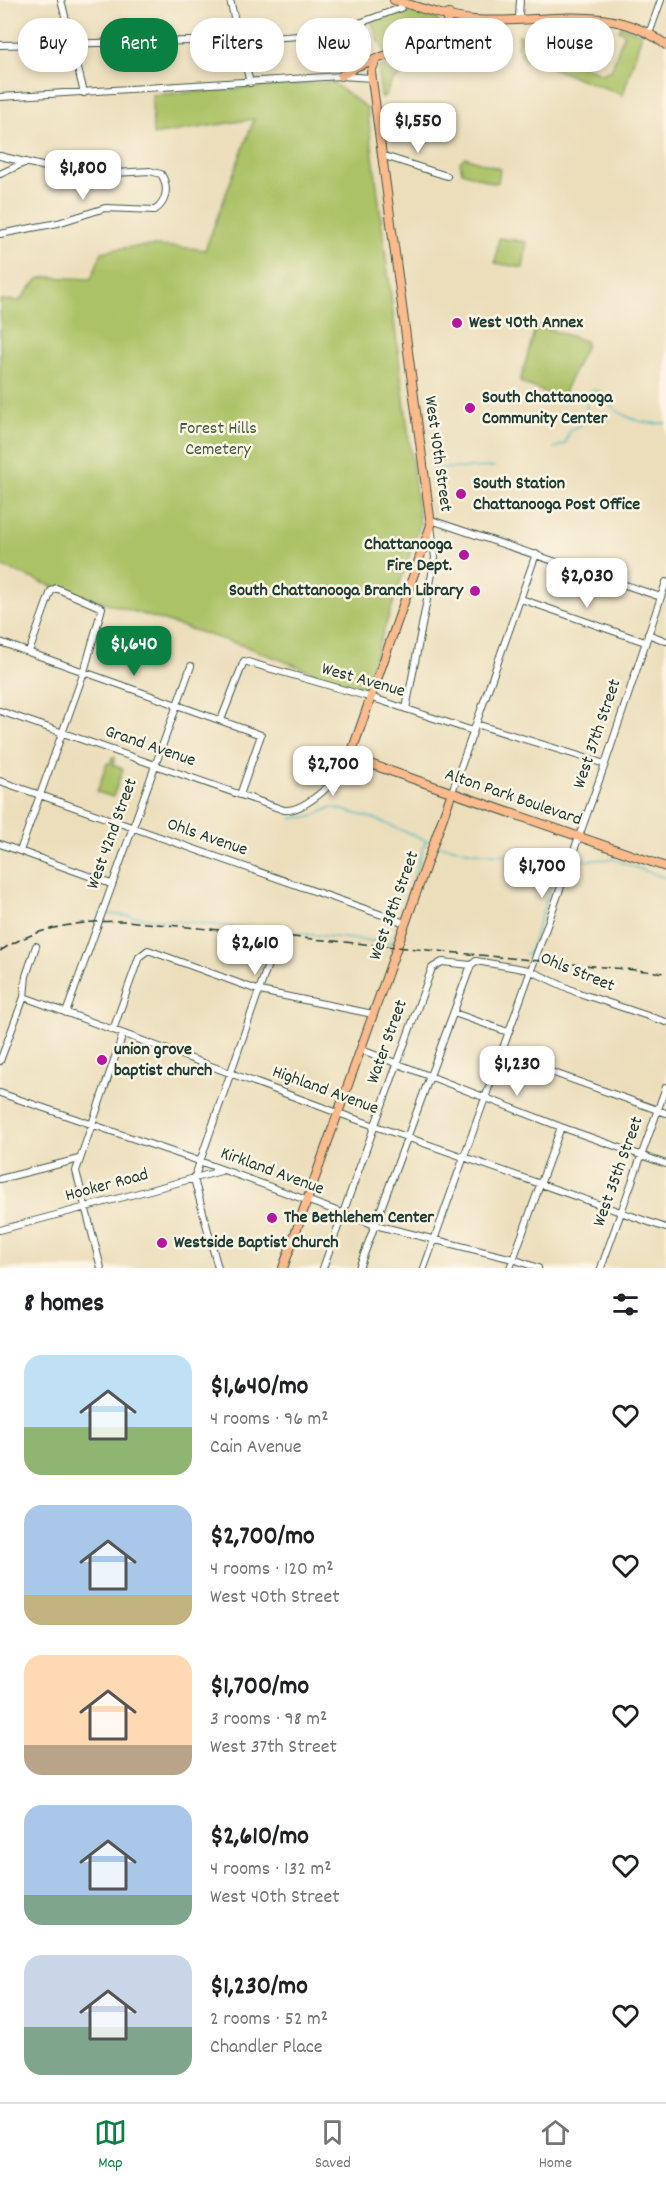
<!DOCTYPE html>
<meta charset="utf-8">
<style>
:root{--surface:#fff;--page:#f6f6f6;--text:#202124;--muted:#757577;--line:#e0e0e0;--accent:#0b8043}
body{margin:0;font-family:Dekko,sans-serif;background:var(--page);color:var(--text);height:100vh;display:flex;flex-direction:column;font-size:22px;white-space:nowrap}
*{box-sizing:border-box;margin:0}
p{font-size:20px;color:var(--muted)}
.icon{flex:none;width:33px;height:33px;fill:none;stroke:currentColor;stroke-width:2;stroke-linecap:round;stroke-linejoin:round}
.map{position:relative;height:1268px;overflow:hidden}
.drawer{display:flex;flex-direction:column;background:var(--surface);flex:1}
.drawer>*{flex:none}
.guide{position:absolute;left:18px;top:18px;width:630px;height:54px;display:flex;gap:12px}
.price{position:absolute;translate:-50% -51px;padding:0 14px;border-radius:12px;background:#fff;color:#222;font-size:20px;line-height:39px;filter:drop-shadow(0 2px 3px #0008)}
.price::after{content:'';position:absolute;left:50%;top:36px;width:18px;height:14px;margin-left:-9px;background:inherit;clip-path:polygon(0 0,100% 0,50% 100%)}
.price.active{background:var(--accent);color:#fff}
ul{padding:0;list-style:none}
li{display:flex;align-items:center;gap:18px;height:150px;padding:0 24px}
li span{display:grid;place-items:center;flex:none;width:168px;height:120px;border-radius:18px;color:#555}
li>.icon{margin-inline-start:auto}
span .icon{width:72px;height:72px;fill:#fffc;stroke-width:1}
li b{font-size:26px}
h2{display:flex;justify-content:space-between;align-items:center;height:72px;padding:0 24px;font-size:26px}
.tag{padding:0 21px;border-radius:24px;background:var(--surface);box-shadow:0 3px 9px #0003;font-size:21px;line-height:54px}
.tag.active{background:var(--accent);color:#fff}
.dock{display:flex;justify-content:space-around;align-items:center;height:84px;border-top:2px solid var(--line);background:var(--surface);font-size:16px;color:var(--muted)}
.dock a{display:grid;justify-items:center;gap:3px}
.dock .active{color:var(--accent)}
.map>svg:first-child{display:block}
</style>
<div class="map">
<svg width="666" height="1268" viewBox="0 0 666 1268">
<rect width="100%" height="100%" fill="#fcf5e5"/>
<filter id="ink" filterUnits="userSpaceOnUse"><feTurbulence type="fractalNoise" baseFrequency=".0167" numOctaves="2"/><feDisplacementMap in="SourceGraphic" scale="12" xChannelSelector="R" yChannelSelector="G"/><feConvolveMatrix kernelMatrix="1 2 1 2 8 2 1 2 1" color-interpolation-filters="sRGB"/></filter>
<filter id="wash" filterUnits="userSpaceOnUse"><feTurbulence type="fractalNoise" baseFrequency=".008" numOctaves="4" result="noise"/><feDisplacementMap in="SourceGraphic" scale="24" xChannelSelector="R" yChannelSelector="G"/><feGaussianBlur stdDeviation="1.35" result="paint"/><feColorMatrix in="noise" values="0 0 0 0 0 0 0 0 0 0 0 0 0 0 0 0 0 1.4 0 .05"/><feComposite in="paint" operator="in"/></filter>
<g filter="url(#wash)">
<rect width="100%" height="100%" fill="#ecdebb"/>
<path fill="#acc266" stroke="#66804d" stroke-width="1.5" d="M403,10L435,17L441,25L438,29L384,52L371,21Z
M457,23L463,24L466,28L468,48L453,60L417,67L411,51L444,37Z
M621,26L641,33V37L623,95L541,64H531L529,60L525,61L517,46L519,34L522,36L520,41L528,46L604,74L606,71H611L624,33L619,30Z
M408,53L415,68L392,81L385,96L381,98L378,68Z
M332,82L367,108L420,525L363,691L244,646L49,585L0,566V300L19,301L38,279L47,277L91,279L102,252C133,244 174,246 205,250L254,119L153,135L152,95Z
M465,157L500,169L498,182L493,183L462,172L460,162Z
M499,238L527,242L523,268L495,263Z
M536,325L585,341L586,345L561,399L520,382Z
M112,757H115L113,765L123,769L113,797L97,792L107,763L110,764Z"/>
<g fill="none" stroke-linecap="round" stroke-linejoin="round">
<path stroke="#4ab9bf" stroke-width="1.5" d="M554,448L565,444L570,430L581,425L587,413L586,396L592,390L599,391C612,414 640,426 666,423
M434,469L494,467
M291,818L311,817L332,807L375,819L427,841
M439,845L473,852L561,860
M574,861L612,859L666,878
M107,914L393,943L398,927
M402,915L425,842
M525,954L528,955L531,948L559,860"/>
</g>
</g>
<g filter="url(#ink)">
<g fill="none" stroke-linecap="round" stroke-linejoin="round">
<g stroke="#3e5548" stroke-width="8">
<path id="minor" d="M61,0L84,93
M230,0L250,83
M519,16L520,0
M650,31L661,0
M0,45L240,40L329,34L401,8L402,2
M0,97L341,76L372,78
M381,155L447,176
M0,156L79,175L150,171L161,174C169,186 167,202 155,210L105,208L58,223L0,234
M0,174L26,162
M431,520L661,597
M521,599L645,642
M648,634L666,641
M0,642L261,735L240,795
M406,709L435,558L431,526
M0,711L284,810C305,812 344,776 350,757
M221,720L244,661L376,699L473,731
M476,724L605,764
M0,781L405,923
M452,792L536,554
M0,844L111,884
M20,851L84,672L102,608L56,588L51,591L29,652
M36,946L26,976L24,997L338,1113L666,1228
M66,1013L191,666
M454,1013L508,1032
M113,1030L139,957L148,950L260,991L373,1014
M362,1050L561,1127L666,1164
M501,1054L666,1113
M0,1061L24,997
M0,1093L199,1161L375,1225L513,1259L538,1268
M0,1179L79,1159
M0,1230L221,1171
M101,1268L76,1171L123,1034
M218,1268L194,1179L273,950
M323,1268L432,968L442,962L471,965
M359,1268L471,965L476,961L529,970L576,992L666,1022
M424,1268L605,764L666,582
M510,1268L561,1127
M601,1268L666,1087"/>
</g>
<g stroke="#3e5548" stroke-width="10">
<path id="major" d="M394,0C419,7 447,18 474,20C541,25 609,0 666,45
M375,62L371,72L431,525L350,757L666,867
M341,76L357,66L439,36L445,30L449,14
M283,1268L452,792"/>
</g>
<use href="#minor" stroke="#fff" stroke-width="6"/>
<use href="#major" stroke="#fbbb8c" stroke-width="8"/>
<path stroke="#1f3d34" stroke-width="1.5" stroke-dasharray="9 4.5" stroke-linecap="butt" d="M0,951C38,926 81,921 126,921L666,973"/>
</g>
</g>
<g fill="#b5179e" stroke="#fcf5e5" stroke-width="2">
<circle cx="457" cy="323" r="6"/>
<circle cx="470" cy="408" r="6"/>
<circle cx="461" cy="494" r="6"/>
<circle cx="464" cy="555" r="6"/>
<circle cx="475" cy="591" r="6"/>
<circle cx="102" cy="1060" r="6"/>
<circle cx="272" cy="1218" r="6"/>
<circle cx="162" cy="1243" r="6"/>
</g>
<g text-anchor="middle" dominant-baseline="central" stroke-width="5" stroke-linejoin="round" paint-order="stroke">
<g font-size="18" font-weight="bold" fill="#1f3d34" stroke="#fcf5e5" text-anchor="start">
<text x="469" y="323">West 40th Annex</text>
<text x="482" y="398">South Chattanooga<tspan x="482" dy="21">Community Center</tspan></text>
<text x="473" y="484">South Station<tspan x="473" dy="21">Chattanooga Post Office</tspan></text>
<text x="452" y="545" text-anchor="end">Chattanooga<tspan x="452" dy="21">Fire Dept.</tspan></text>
<text x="463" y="591" text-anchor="end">South Chattanooga Branch Library</text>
<text x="114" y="1050">union grove<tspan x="114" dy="21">baptist church</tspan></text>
<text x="284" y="1218">The Bethlehem Center</text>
<text x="174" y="1243">Westside Baptist Church</text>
</g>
<g font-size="18" fill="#425e40" stroke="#fcf5e5">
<text x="218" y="429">Forest Hills<tspan x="218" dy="21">Cemetery</tspan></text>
</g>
<g font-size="18" fill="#1f3d34" stroke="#fcf5e5">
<text transform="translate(437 454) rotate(82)">West 40th Street</text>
<text transform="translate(363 681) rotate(16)">West Avenue</text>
<text transform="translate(598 734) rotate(-71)">West 37th Street</text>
<text transform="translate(150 747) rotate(19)">Grand Avenue</text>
<text transform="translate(513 798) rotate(19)">Alton Park Boulevard</text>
<text transform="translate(113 834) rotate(-70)">West 42nd Street</text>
<text transform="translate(207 838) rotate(19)">Ohls Avenue</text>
<text transform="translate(395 906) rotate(-70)">West 38th Street</text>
<text transform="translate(577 973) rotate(22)">Ohls Street</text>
<text transform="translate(388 1042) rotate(-70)">Water Street</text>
<text transform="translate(325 1091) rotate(20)">Highland Avenue</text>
<text transform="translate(272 1172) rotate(20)">Kirkland Avenue</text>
<text transform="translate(619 1172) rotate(-70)">West 35th Street</text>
<text transform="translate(107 1186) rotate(-15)">Hooker Road</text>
</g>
</g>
</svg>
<b class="price" style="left:418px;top:154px">$1,550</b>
<b class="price" style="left:83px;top:201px">$1,800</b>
<b class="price" style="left:587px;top:609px">$2,030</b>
<b class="price active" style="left:134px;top:677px">$1,640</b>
<b class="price" style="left:333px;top:797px">$2,700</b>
<b class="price" style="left:542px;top:899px">$1,700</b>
<b class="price" style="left:255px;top:976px">$2,610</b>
<b class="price" style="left:517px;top:1097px">$1,230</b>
<div class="guide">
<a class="tag">Buy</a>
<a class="tag active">Rent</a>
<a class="tag">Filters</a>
<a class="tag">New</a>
<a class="tag">Apartment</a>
<a class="tag">House</a>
</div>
</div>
<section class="drawer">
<h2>8 homes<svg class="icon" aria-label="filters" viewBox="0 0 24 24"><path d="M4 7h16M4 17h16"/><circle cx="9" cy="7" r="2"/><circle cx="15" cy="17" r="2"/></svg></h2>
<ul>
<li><span style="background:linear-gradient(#bfe0f5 60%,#8fb573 0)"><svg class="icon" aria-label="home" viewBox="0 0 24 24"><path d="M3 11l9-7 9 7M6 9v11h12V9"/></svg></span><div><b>$1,640/mo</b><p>4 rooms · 96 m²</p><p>Cain Avenue</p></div><svg class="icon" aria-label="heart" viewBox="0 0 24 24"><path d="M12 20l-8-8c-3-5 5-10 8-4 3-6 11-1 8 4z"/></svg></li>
<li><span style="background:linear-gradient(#a9c7e8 75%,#c2b280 0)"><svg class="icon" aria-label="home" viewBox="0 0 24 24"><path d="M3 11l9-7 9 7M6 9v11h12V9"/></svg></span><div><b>$2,700/mo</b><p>4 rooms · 120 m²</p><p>West 40th Street</p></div><svg class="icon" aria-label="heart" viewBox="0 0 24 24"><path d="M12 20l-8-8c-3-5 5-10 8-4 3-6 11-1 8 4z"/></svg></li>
<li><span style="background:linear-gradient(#ffd9b3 75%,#b9a48a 0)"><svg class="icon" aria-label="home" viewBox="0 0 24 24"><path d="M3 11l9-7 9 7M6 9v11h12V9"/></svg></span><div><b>$1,700/mo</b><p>3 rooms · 98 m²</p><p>West 37th Street</p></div><svg class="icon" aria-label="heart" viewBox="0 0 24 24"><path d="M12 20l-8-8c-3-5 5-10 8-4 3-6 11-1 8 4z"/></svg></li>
<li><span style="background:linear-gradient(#a9c7e8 75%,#7fa58c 0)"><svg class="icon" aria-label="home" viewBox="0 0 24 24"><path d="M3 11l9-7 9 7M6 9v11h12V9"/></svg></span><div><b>$2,610/mo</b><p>4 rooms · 132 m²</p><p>West 40th Street</p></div><svg class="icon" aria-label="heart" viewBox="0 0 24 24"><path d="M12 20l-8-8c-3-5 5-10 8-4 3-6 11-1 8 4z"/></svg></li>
<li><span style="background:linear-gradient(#c9d6e8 60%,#7fa58c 0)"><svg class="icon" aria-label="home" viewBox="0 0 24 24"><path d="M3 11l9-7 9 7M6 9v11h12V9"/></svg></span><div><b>$1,230/mo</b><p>2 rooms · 52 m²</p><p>Chandler Place</p></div><svg class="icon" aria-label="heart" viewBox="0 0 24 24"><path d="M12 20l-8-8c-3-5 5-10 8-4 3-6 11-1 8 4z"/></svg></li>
</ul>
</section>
<nav class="dock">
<a class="active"><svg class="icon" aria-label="map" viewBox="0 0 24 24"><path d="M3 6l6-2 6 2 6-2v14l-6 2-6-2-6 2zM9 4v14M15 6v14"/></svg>Map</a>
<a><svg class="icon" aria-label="saved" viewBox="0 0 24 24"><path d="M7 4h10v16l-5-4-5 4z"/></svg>Saved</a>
<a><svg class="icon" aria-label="home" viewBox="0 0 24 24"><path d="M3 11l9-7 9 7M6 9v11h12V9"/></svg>Home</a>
</nav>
